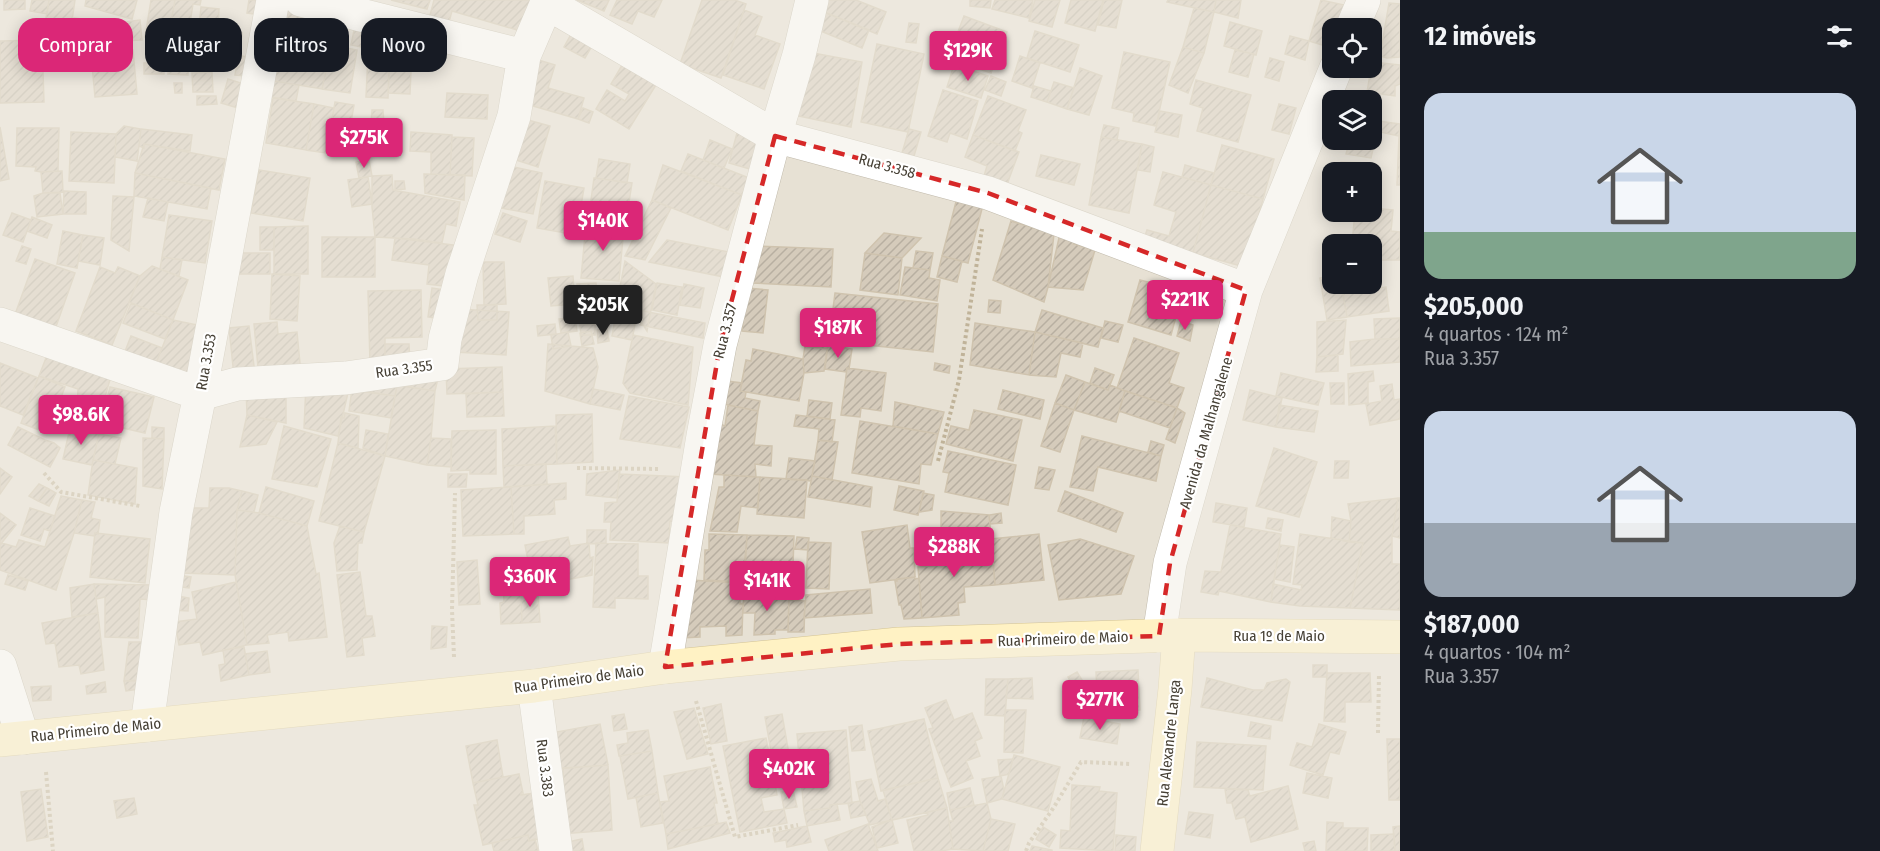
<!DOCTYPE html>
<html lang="pt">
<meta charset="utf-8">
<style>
:root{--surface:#171b24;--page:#20242c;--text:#f1f3f6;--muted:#9ea1a6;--accent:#db2777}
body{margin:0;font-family:"Fira Sans Condensed",sans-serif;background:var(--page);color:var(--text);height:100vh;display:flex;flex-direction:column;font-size:22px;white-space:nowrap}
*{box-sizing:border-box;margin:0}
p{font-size:20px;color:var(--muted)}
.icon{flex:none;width:33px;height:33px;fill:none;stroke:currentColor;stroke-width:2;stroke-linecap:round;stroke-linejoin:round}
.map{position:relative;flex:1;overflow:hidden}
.details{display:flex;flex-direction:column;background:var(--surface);width:480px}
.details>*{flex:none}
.hud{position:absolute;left:18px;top:18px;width:570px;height:54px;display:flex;gap:12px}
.tools{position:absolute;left:1322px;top:18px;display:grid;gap:12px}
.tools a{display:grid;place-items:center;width:60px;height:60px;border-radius:12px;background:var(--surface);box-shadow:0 3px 15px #0003;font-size:30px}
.price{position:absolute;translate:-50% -51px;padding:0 14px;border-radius:6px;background:var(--accent);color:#fff;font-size:20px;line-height:39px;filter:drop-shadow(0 2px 3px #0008)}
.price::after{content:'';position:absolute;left:50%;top:36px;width:18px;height:14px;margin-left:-9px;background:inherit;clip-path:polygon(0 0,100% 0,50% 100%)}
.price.on{background:#222;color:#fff}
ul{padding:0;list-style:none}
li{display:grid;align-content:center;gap:12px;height:318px;padding:0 24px}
li span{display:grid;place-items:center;height:186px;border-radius:18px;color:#555}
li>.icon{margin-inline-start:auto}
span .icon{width:108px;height:108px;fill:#fffc;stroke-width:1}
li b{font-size:26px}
h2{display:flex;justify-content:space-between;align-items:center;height:72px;padding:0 24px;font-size:26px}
.pill{padding:0 21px;border-radius:18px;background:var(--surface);box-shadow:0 3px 15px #0003;font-size:21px;line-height:54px}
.pill.on{background:var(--accent);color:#fff}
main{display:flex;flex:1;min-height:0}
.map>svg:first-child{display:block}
</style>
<main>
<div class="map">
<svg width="1400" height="851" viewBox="0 0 1400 851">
<defs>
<pattern id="building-hatch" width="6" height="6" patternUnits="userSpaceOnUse" patternTransform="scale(1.5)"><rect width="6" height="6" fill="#d5cbbb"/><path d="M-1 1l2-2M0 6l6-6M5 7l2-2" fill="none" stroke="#b8afa1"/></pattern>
</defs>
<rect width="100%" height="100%" fill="#f3efe6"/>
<path fill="#e7e1d4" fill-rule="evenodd" d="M0,0H1400V851H0ZM1332,28H1371V68H1332ZM1332,100H1371V140H1332ZM1332,172H1371V212H1332ZM1332,244H1371V284H1332Z"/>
<path fill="url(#building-hatch)" stroke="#cfc3ae" stroke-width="1.5" d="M4,0H25V9L4,10Z
M32,0H49L47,14L30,11Z
M49,0H75L71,27L45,24Z
M86,0H137L132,19L85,6Z
M151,0H175L170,27L171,41L145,37Z
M175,0H201L200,5L193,4L189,30L170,27Z
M249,0H263L261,15L247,13Z
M391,0H430L427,9Z
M434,0H533L524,32L452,11L447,29L428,23Z
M577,0H609L604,11Z
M617,0H662L654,17L638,11L632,24L610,15Z
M702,0H735L746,4L721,78L680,64Z
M823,0H856L886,12L877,34L819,10Z
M970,0H991L990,8L970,6Z
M995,0H1033L1029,18L992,9Z
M1035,0H1060L1052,27L1029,21Z
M1071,0H1103L1095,31L1065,23Z
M1104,0H1122L1116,28L1098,25Z
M1168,0H1216L1214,12L1167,2Z
M1216,0H1241L1238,18L1214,12Z
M1321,0L1344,5L1337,28H1332V48L1309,41Z
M284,3L338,16L332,45L277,35Z
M1389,3L1400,4V57L1387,58L1380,56Z
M201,7L219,9L218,30L242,33L240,52L197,48Z
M1194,8L1214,12L1204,53L1183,47Z
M744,10L762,17L755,35L780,44L764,89L723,75Z
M819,10L869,30L862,48L811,27Z
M964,16L1007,32L991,73L948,58Z
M74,18L99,21L97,40L71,37Z
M140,20L142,40L119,41L118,23Z
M1230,22L1262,31L1256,55L1224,46Z
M909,23L919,24L916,43L906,42Z
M355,26L391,33L388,52L351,45Z
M575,27L596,39L585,58L564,47Z
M1035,31L1079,45L1070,72L1027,58Z
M170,33H193L192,45L170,44Z
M277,35L332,45L322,89L267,80Z
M1290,36L1309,41L1305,60L1285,54Z
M42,40L44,102L0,103V41Z
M170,44L198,45L197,48L215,50L214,67L189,65L188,75L168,74Z
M877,44L924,54L908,132L861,122Z
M89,45L90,64L61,67L59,47Z
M332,45L357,50L350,93L322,89Z
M390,47L412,48L410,94L388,93Z
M1183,47L1204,53L1188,93L1169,85Z
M133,50L137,94L95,97L91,54Z
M1235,50L1254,54L1248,77L1229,72Z
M1124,52L1170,62L1156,126L1133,121L1134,113L1112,108Z
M813,53L862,62L851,127L789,114Z
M390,54L388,98L366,97L368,55Z
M238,55L251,58L247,76L235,75Z
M1020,56L1040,63L1032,88L1012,81Z
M532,58L555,65L548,88L584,98L578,119L519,102Z
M1270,58L1284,62L1279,81L1265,77Z
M625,60L659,80L629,129L596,109L607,90L625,101L629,94L611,84Z
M164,62V74H144V63Z
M1372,62L1400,65V84L1395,86V96L1367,92Z
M954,65L988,76L981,98L947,87Z
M1080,68L1102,76L1089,115L1067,109Z
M212,72L213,92H193L192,73Z
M991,76L1006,82L1001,96L985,90Z
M228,79L244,84L238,108L221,103Z
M267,80L299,85L296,101L265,96Z
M1196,80L1251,95L1238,142L1197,131L1203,108L1190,104Z
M1054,82L1074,88L1067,109L1047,102Z
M174,83H182V93H175Z
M1034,86L1051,91L1047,102L1031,97Z
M943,90L978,101L967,139L950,133L947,142L928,136Z
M447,93L488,95L487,119L445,117Z
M197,96H216L217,104L197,105Z
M988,96L1026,110L1018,131L1022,133L1015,151L973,135Z
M273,98L314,104L306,150L266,143Z
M335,102L354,105L350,128L331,125Z
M314,104L334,108L326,153L306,150Z
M1279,104L1296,108L1289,134L1272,130Z
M583,108L593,112L589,123L578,119Z
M372,110H383L384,124H371Z
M1160,111L1182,115L1178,137L1155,132Z
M528,120L550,126L538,167L516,160Z
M1371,120L1400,124L1399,136L1371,130Z
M1104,125L1119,128L1117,140L1101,137Z
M124,126L141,129L137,161L115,157L116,134Z
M0,127L9,179L0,181Z
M17,128H59L58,171L41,172L35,171L36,167L16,166Z
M141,129L192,135L190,151L144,144V148L139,146Z
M909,129L921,132L914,156L902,153Z
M1400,130V185H1397L1399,136Z
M71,132L116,134L114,183L69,181Z
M411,132L452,135L450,175L431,174V152L410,151Z
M737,133L759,139L750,169L729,163Z
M973,135L1019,152L1006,187L983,179L987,166L965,157Z
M1371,135L1376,136L1371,158L1346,154L1350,140H1371Z
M452,137L474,138L472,176L450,175Z
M1101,137L1142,144L1129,213L1089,205Z
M710,140L732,149L724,168L703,160Z
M144,144L225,159L219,190L135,173Z
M1142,144L1154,147L1150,172L1138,170Z
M1222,145L1274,159L1263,199L1211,185Z
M688,154L749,178L742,195L681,171Z
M1041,155L1080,164L1074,185L1036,176Z
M599,159L630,164L627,183L596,178Z
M369,160L372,176L359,178L356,162Z
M1341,162L1369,163L1367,172H1339Z
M504,165L542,173L533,214L496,207Z
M663,165L742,195L728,230L652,200Z
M1185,165L1214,173L1211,185L1182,177Z
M259,170L310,178L303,221L251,213Z
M62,171L63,192L43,193L41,172Z
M1163,172L1211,185L1193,253L1144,239L1147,230L1169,236L1176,212L1154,205Z
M135,173L211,188L207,209L134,196Z
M424,174L465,175L464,200L425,193Z
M392,175L393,190L460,202L456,226L446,224L442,243L414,239L375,237L372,207V176Z
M368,177L372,204L352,207L348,180Z
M594,178L632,183L625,228L588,222Z
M395,181H404L405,189L395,190Z
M545,181L584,188L576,235L537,228Z
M1211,185L1263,199L1245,267L1193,253Z
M64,191L86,192V214H63Z
M43,193H60L63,214L37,217L34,196Z
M958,194L984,201L968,263L942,256Z
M113,196L134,197L129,251L111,240Z
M148,198L168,202L164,221L143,217Z
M652,200L671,208L645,260L625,256Z
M1371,208L1393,210L1391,231L1400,232V260H1371V244H1352L1355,212H1371Z
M12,213L31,220L23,242L3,235Z
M503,213L527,221L520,242L495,234Z
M169,215L212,221L205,263L162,257Z
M32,217L52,225L47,238L27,231Z
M1011,221L1054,234L1048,287L1044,302L993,280Z
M586,224L624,227L619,281L581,278Z
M308,226V274H274V227Z
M260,227H274V250H260Z
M1061,229L1084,236L1074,244L1095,250L1083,290L1048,287Z
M63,231L83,235L77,268L57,264Z
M884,233L921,238L902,258L865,253Z
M83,235L104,238L100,265L78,261Z
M322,237H375V277H322Z
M395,238L461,246L451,287L427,284L429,265L392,260Z
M667,240L729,252L724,277L649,262Z
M22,246L31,249L26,264L16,261Z
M754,246L833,249L831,287L752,283Z
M916,251L933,253L930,270L913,268Z
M237,253H270V274H237Z
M865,253L902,258L898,295L860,290Z
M942,256L962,261L957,282L937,277Z
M162,257L182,260L179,276L160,269Z
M35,259L75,273L53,335L13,320Z
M625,261L656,284L647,331L634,311L616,307Z
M483,262H504L506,304L484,305Z
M152,266L188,280L173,320L129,302L140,276Z
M100,267L115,273L118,267L140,276L112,345L76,331Z
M905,267L930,270L929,278L940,280L937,301L900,295Z
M272,274L300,276L297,321L270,319Z
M573,276L575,304L551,306L548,278Z
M1332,276V284H1341L1347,317L1327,320L1320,278Z
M1140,280L1183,291L1171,335L1128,322Z
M596,283L599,314L580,317L577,284Z
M657,283L682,287L677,315L652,310Z
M684,284L704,288L700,308L680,305Z
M1386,287L1389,311L1347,317L1343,293Z
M432,288L451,291L446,320L428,317Z
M747,288L768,290L763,333L742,331Z
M421,290L422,337L385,338V363H370L368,291Z
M835,293L938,304L933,352L829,341Z
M989,300L1001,301L1000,313L988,312Z
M131,303L173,320L165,339L123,323Z
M477,305H497V320H478Z
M458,309L509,312L506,355L455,352Z
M1042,310L1103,328L1098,347L1035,332Z
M643,311L705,323L703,338L640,325Z
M810,314L833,317L827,349L805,346Z
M575,318L577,331L561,333L559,319Z
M1400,318V339H1375L1374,319Z
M173,320L207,327L197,378L153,371Z
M615,320L635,324L632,340L612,336Z
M1346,320L1343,354L1317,357V322Z
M1105,321L1123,325L1118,342L1101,338Z
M1181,321L1193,325L1190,341L1177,336Z
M277,322L278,334L297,332L301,374L259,378L254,324Z
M975,323L1035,332L1029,375L970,365Z
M555,324L556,334L538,336L537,326Z
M595,324V335H581L580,325Z
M249,326L255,374L234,376L229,328Z
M607,329L609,341L598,343L597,330Z
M591,331L594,344L582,346L580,333Z
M568,332L571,346L553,349L551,335Z
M1035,332L1083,343L1080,357L1061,353L1056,377L1029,375Z
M633,335L693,347L688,405L630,393L623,383Z
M131,336L162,348L153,371L122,359Z
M1134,338L1179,353L1169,383L1184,388L1177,408L1117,388Z
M1375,339H1400V362L1351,366L1350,342Z
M385,344H409L410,362L385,363Z
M548,344L593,348L598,367L590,404L545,391Z
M51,345L113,369L99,418L77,410L78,389L39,376Z
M828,345L852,349L849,369L847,368L846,372L825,369Z
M805,346L827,349L824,371L804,373L803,359Z
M753,349L803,359L804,373L799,401L740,391L746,360L751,361Z
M1338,355V371L1316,372L1317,357Z
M0,363L38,378L23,415L0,406Z
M935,363L950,366L949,373L934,370Z
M502,367L503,392L447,394L446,369Z
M847,368L886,373L881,411L861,408L860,417L841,415Z
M1095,368L1114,375L1108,390L1090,383Z
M440,370L435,391L400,386Z
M1373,371L1374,381L1368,382V403L1349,405L1348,374Z
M1281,373L1324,383L1318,405L1276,396Z
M1066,375L1085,382L1074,410L1055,403Z
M39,376L65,387L47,433L21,423Z
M727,381L742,383L740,391L746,392L745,398L760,401L758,411L723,404Z
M1085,382L1108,390L1110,385L1125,391L1116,422L1074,410Z
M1330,383H1344V404H1331Z
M306,384H350L338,436L304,428Z
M1392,384L1394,400L1400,399V419L1370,425L1366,404L1382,401L1380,386Z
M397,385L395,396L358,391Z
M397,385L435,391L431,438L427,465L385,456Z
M246,386L286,395V423L247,415Z
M110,387L154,397L145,433L101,423Z
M352,389L395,396L391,418L349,411Z
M593,389L624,395L620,410L590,404Z
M1003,390L1044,400L1040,419L998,409Z
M1250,390L1282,398L1276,427L1243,420Z
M1125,391L1177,408L1170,428L1119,411Z
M503,392L504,416L467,417L466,394Z
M629,396L689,407L680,448L620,439Z
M809,400L832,403L830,419L807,416Z
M895,402L944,412L938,434L893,426Z
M1055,403L1074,410L1060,452L1041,446Z
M728,405L758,411L754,445L772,446L771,466L755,464L756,477L710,474L720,424L725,426Z
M1279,405L1318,411L1314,432L1276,427Z
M1177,408L1185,413L1175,443L1166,439Z
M974,410L1022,420L1013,461L946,444L951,426L969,430Z
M345,413L359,416L358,448L338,443L341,417L344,418Z
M592,414L593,462L557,464L556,415Z
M247,415L277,422L266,444L240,447Z
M796,415L835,420L832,442L818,440L819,429L794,426Z
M860,421L938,434L931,465L921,464L919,484L852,473Z
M284,426L331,439L317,487L272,479Z
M555,426L557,464L503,466L502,429Z
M18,427L45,440L54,443L60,448L50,467L8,445Z
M152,427L164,428V439L152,438Z
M70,428L99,434L92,465L63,459Z
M366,430L388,434L385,456L363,448Z
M496,430V474H470V470L451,471L452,431Z
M99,434L121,438L115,464L93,460Z
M1082,436L1161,456L1156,481L1098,467L1093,491L1070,487Z
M143,438L164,439L162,489L143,486Z
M431,438L451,439V467L427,465Z
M818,440L838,442L832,480L812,476Z
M1151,441L1164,445L1161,456L1148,452Z
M338,443L385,456L364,532L319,521Z
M1274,448L1317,462L1299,517L1256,506Z
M948,451L1016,465L1008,505L945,492L949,473L943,472Z
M789,458L815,461L811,481L786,479Z
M93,460L137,468L135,504L88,495Z
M1335,461H1349L1348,478H1334Z
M546,464L547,484L504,487L503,466Z
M1039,467L1055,470L1049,490L1035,488Z
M0,468L12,477L0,494Z
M620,470L617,498L586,495L587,474Z
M448,474H467L466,487H448Z
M619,474L687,477L677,522L670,521L669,543L610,540L611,522H604L605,503L617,502Z
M724,475L760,477L758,508L741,506L737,532L710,531L719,487H724Z
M812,476L872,487L870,507L808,497Z
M760,477L807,480L804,518L757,514Z
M566,483V499L554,500L555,514L524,516V534H514L511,487Z
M39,484L47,488L38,501L29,496Z
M899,486L924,491L918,515L894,510Z
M266,487L314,501L307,526L259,513Z
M511,487L514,534L463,536L461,490Z
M47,488L56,493L49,506L38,501Z
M210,488H229L242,491L237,510L235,575L183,573L184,553H187L191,508H209Z
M242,491L258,495L254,512L237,510Z
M1065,491L1123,513L1116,532L1058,511Z
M923,493L934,495L932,510L919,512Z
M61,496L82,500L74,533L56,590L0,570V545L2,543L16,547L19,540L45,547Z
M1398,498L1392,536V564H1400V610L1350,608L1363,543L1349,542L1351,521L1348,504Z
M1398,498H1400V538L1392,536Z
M82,500L95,502L91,518L100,520L98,534L95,533L94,536L74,533Z
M1216,503L1247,508L1244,527L1213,522Z
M30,508L55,516L50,531L44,529L40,541L21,535Z
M237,510L259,513L307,526L316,574L319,573L327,637L289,641L288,632L267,635L269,643L247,645L235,575Z
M941,511L989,515L991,536L941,531Z
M0,513L16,525L0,545Z
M1001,513L1002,523L990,524L989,515Z
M1332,517L1351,521L1349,542L1331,538Z
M1268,518L1283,520L1281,531L1266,528Z
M907,525L910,548H914L915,577L870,583L862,532Z
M1230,525L1281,534L1271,602L1219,591L1218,595L1201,592L1205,571L1221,572Z
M340,526L364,532L362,543H358L357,570L337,571L334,543Z
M587,530H606V543L587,544Z
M95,533L150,539L145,583L90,577Z
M709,534L747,535L743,582L704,580L705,550H709Z
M1039,534L1044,580L995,585L991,539Z
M1300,534L1363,543L1350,608L1300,606L1271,602L1273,584L1301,590L1302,585L1293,584Z
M747,535L794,536L792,596L744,591Z
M568,537L570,546L589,543L590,558L593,557L592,575L533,586L525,545Z
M797,537L809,538L808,550L795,549Z
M1080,539L1134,556L1121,594L1059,600L1048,545Z
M961,541L962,546L992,544L995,585L964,587L965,602L958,603L959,615L922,618L918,567L941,565L939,544Z
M808,542L831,543L829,589L806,588Z
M596,543L638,544V576H648V599L615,598V608L593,607Z
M1280,545L1294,547L1290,582L1274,579Z
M477,560L480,604L459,605L457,562Z
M360,572L366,616H372L375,636L362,638L364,655L347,657L337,575Z
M8,575L28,581L25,590L5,584Z
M177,575L191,577L189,588L175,586Z
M915,577V579L919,578L922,618L904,619L901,605H899L895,581H897V579Z
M520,579L522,623L501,624L500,603L504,602L503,580Z
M690,580L740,583V604L743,603L742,635L726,636V626L700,627V637L681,638Z
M236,582L247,645L203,655L200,642L179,645L175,622L197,619L192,592Z
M94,584L98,613L72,617L70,588Z
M94,584L154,585V600L140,599L138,638L105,637V597L96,599Z
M870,589L872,613L804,618L806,595Z
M744,591L789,596L788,630H775V634L754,635L755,613H743Z
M538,592L540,622L522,623L521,593Z
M172,595L189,598L188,611L172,610Z
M789,600L805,601L804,632H788Z
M98,613L104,670L81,674L79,665L59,667L55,643L46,644L42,623Z
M432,626L447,627L446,647L431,649Z
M129,642H146L141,680L124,681Z
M244,647L249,675L221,681L219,665L225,664L223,650Z
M267,651L270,672L249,675L245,654Z
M1313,665H1327V677H1313Z
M1138,670L1140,710L1098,711L1096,672Z
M1077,672L1087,688L1077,694L1068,677Z
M1327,673H1370L1371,702H1345V722L1324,721Z
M1032,678L1033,699L1006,698L1008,679Z
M1207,678L1253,690H1264L1267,683L1286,679L1290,682L1282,721L1201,707Z
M986,679H1008L1005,716L985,715Z
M124,681H138L139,689L126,691Z
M105,682L106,692L87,694L86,686Z
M51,686V700L33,701L31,687Z
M946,700L954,720L972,713L982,738L975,741L980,756L966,761L973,778L951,787L929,729L933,728L925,708Z
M721,704L727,741L711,744L703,708Z
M694,708L708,754L687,759L674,712Z
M1005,710H1026L1023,753L1004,752Z
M624,714L627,729L614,731L612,716Z
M782,714L794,783L777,785L765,717Z
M1084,717L1120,724L1117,744L1080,738Z
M924,719L938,778L881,791L868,731Z
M1251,722L1271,726L1270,739L1248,736Z
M600,724L608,765L556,769L551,733Z
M1319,724L1346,732L1339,754L1330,752L1323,775L1290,765L1297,743L1312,747Z
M862,725L865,750L852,751L849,727Z
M648,730L652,751L619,756L617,745L628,743L627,733Z
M846,730L852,803L830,805V808L804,811L797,734Z
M766,738L777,795L761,798L764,812L784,809L787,823L740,832L723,746Z
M1387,739H1400V800H1389Z
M497,740L503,777L473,783L466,746Z
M1197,742L1266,746L1263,790L1194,787Z
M652,751L658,793L628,799L620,756Z
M1014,755L1060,767L1048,811L1002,799Z
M1013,759L1009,774L1000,776L998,760Z
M608,765L612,830L561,834L565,813L563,768Z
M710,767L717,803H714L718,824L666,834L660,802L669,801L664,776Z
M1307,773L1332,778L1328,798L1303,793Z
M519,774L523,793H521V795L540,792L547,837L529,841L528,835L483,845L474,805H478L473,783Z
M1001,776L1004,790L1002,799L987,803L982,779Z
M938,778L947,808L892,820L883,790Z
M871,779L878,801L885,799L892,820L870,825L860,801L856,782Z
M1072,785L1100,787L1099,791L1117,793L1113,851L1060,848L1061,830L1070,831Z
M1288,786L1298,829L1251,842L1245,817L1236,819L1232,803H1227L1225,789L1248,790L1250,796Z
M970,788L974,805L950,810L947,793Z
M41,789L48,837L27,841L21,792Z
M793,790L797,807L784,809L781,792Z
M658,793L663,823L641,827L636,797Z
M134,798L137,814L117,818L114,801Z
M860,801L866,815L851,818L848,803Z
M987,803L991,819L983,851L953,849L949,821H953L950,810Z
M837,804L840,820L807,826L804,811L830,808V805Z
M947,808L953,849L941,851H914L907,820L928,815L927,812Z
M1189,812L1213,815L1210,838L1185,834Z
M991,819L1015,824L1008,851H983Z
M892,820L898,843L877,848L872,827Z
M726,822L730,833L668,849L666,834Z
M1327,822L1343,823V828H1368L1367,851H1326Z
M868,824L878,851H829L825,840Z
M807,826L811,842L787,847L786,840L775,842L773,833Z
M1400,826V851H1395L1393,827Z
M1043,827L1056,835L1049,847L1036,839Z
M1394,834L1395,851H1371V835Z
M528,835L529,841L535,839L538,851H494L492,843Z
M1116,835L1136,837L1135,851H1115Z
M582,839L584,851H565L563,843Z
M1314,841L1316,851H1305L1303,843Z
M1032,846L1052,850V851H1030Z"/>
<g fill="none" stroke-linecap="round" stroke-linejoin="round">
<g stroke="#c1baab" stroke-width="34">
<path id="street" d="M301,0L524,56
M547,3L775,136L988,193L1246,290
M1352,28L1364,0
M0,324L200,394L237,384L346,378L442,364L445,339L462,274L514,116L524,56L548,0
M1159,636L1170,563L1246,290L1336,68
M0,666L23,738
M665,667L703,436L720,345L775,136L799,55L812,0
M534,686L556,851
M147,725L176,512L200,394L273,0"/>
</g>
<g stroke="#d4c495" stroke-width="34">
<path id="secondary" d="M0,740L534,686L665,667L899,644L1179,635L1400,637
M1157,851L1175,689L1179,635"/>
</g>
<path stroke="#c0b399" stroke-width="4" stroke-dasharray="3 3" stroke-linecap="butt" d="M938,461L959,380L982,229
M577,468L660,469
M44,473L61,492L140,506
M454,657L452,610L455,493
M696,701L735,837L798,825
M1378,733L1379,673
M46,772L53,851
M1026,851L1029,843L1054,807L1081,762L1130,764"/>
<use href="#street" stroke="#fff" stroke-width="33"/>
<use href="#secondary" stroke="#fff2c4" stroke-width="33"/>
</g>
<path d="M0 0H1400V851H0ZM775,136L988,193L1246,290L1170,563L1159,636L899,644L665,667L720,345Z" fill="#f3efe6" fill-opacity=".55" fill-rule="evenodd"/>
<path fill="none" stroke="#d62828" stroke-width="4.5" stroke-dasharray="12 8" stroke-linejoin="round" d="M775,136L988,193L1246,290L1170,563L1159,636L899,644L665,667L720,345Z"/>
<g text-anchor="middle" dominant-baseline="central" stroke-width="4.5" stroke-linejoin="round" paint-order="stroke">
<g font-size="15" fill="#464035" stroke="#fff">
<text transform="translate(887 166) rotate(15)">Rua 3.358</text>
<text transform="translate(725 331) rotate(-76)">Rua 3.357</text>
<text transform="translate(206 362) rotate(-80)">Rua 3.353</text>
<text transform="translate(404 369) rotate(-8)">Rua 3.355</text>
<text transform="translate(1206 433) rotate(-74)">Avenida da Malhangalene</text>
<text x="1279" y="636">Rua 1º de Maio</text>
<text transform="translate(1063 639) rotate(-2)">Rua Primeiro de Maio</text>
<text transform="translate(579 679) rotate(-8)">Rua Primeiro de Maio</text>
<text transform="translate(96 730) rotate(-6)">Rua Primeiro de Maio</text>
<text transform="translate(1169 743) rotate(-84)">Rua Alexandre Langa</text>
<text transform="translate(545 768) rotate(83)">Rua 3.383</text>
</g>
</g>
</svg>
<div class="tools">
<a><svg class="icon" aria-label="locate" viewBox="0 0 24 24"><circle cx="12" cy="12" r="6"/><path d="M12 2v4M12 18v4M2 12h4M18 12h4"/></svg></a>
<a><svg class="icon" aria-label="layers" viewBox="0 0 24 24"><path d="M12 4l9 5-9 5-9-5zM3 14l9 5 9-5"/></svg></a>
<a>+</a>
<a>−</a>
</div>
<b class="price" style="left:968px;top:82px">$129K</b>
<b class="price" style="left:364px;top:169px">$275K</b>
<b class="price" style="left:603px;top:252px">$140K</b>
<b class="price" style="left:1185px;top:331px">$221K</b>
<b class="price on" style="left:603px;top:336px">$205K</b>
<b class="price" style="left:838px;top:359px">$187K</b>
<b class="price" style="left:81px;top:446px">$98.6K</b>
<b class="price" style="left:954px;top:578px">$288K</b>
<b class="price" style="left:530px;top:608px">$360K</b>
<b class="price" style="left:767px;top:612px">$141K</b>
<b class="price" style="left:1100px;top:731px">$277K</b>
<b class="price" style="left:789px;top:800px">$402K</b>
<div class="hud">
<a class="pill on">Comprar</a>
<a class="pill">Alugar</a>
<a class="pill">Filtros</a>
<a class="pill">Novo</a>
</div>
</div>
<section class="details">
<h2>12 imóveis<svg class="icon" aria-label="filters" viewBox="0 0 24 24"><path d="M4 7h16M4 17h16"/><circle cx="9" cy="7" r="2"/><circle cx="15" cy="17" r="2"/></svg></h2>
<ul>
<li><span style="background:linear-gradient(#c9d6e8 75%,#7fa58c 0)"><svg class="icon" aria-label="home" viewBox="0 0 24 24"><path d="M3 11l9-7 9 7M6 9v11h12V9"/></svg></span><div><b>$205,000</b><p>4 quartos · 124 m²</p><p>Rua 3.357</p></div></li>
<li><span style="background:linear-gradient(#c9d6e8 60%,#9aa5b1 0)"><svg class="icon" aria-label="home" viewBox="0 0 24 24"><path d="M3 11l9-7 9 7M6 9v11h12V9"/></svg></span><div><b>$187,000</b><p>4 quartos · 104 m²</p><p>Rua 3.357</p></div></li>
</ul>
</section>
</main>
